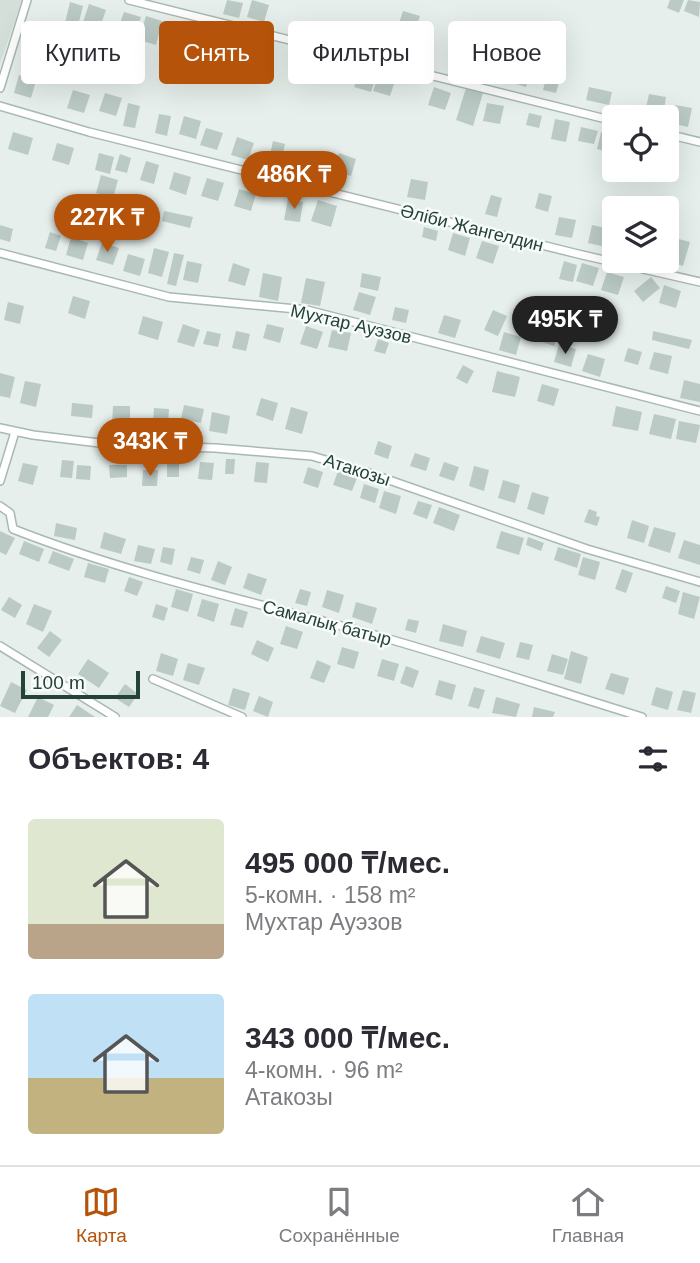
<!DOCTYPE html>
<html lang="ru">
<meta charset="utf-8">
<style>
:root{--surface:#fff;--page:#f2f2f3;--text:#2b2b33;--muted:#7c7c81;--line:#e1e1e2;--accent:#b45309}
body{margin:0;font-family:Helvetica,sans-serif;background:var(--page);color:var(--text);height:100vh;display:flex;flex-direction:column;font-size:26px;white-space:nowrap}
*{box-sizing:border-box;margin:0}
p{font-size:23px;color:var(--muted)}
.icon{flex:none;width:38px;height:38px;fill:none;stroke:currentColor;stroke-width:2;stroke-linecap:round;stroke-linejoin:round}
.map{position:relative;height:717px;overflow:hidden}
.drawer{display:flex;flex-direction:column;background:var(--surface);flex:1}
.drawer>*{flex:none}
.hud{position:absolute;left:21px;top:21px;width:658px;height:63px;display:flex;gap:14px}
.tools{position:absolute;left:602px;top:105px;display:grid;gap:14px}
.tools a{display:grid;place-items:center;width:77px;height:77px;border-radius:7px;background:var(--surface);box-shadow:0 7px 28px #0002;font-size:35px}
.scale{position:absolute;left:21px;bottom:18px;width:119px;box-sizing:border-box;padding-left:7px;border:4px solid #24423a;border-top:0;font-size:19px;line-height:24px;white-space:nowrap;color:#24423a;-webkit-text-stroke:5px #f7fbf9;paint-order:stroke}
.price{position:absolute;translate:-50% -60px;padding:0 16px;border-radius:24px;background:var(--accent);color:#fff;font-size:23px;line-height:46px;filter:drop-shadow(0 2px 4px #0008)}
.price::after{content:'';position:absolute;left:50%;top:42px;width:21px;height:16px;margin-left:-10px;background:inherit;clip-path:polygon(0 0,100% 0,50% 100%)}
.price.on{background:#222;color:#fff}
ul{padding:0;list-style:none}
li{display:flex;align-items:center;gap:21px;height:175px;padding:0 28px}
li span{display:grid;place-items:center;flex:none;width:196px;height:140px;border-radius:7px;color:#555}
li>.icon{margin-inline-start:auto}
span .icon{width:84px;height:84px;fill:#fffc;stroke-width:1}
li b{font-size:30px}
h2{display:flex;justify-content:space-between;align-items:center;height:84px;padding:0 28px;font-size:30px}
.pill{padding:0 24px;border-radius:7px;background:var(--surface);box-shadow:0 7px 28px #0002;font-size:24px;line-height:63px}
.pill.on{background:var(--accent);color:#fff}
.menu{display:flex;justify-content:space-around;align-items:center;height:98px;border-top:2px solid var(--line);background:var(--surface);font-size:19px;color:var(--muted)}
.menu a{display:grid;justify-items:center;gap:4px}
.menu .on{color:var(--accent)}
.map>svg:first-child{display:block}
</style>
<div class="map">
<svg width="700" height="717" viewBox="0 0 700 717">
<rect width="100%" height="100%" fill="#e6efeb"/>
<path fill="#d4dfda" d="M0,0H22L0,64Z"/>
<path fill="#bbcac4" d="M227,0L243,3L239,18L223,14Z
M252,0L269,5L264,22L247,17Z
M670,0H684L679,13L667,8Z
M688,0L700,2L699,17L684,11Z
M70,2L83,6L78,26L65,23Z
M89,4L106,10L100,27L83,22Z
M403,11L420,16L414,34L397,29Z
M124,12L141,17L135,34L118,29Z
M146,16L162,21L156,45L139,40Z
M323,22L334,25L330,42L319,39Z
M175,25L192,30L187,48L170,42Z
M203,32L220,37L214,55L197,50Z
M387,34L404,39L399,57L382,51Z
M412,38L429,43L423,61L406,56Z
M497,39L514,44L509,62L492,57Z
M459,48L477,53L471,70L454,65Z
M40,61L57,66L51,84L34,79Z
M519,61L532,64L526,87L513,83Z
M549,67L562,71L556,93L543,90Z
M360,69L377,74L371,92L354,87Z
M379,73L396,78L390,96L373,91Z
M19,75L36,81L31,98L14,93Z
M434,87L451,93L445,110L428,105Z
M589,87L612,92L609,105L586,100Z
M466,88L483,93L473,126L456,120Z
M73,90L90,95L84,113L67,108Z
M105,93L122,98L116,116L99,111Z
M649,94L666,97L663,115L645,112Z
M128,103L140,106L135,128L123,126Z
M487,103L504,106L500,124L483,121Z
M675,105L692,108L688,127L671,123Z
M529,113L542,116L539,128L526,125Z
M159,114L171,116L167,136L155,133Z
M184,116L201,121L196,139L179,134Z
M555,119L570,122L566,142L551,139Z
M581,127L598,131L594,144L578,141Z
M206,128L223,133L217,150L200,145Z
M13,132L33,138L28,155L8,149Z
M601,132L614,136V154L597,149Z
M237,137L254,143L248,160L231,155Z
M273,141L285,144L281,162L269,160Z
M57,143L74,148L69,165L52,160Z
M667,146L679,149L675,167L667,165Z
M99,153L114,157L110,174L95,170Z
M339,153L356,159L351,176L334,171Z
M120,154L131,158L127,173L115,170Z
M313,158L328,161L326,175L310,171Z
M146,161L159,165L154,184L140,180Z
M174,172L191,177L186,195L169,189Z
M101,175L118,180L113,198L96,193Z
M207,178L224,183L218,201L201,196Z
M411,179L428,182L425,200L407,197Z
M239,189L256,194L251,211L234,206Z
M539,193L552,196L548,212L535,208Z
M491,195L502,198L497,217L485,214Z
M288,199L303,202L300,222L284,220Z
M318,200L337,206L331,227L311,221Z
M164,211L193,217L190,228L162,221Z
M559,217L576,220L572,238L555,235Z
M0,225L13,229L10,242L0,239Z
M592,225L610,229L606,247L588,243Z
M424,227L438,231L436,241L422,237Z
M50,232L61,236L56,251L45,248Z
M453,233L470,238L465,256L448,250Z
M71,237L88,243L83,260L66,255Z
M671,237L690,242L683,266L667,261Z
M482,241L499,246L493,264L476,258Z
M102,243L119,248L113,265L96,260Z
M154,248L169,252L162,277L148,273Z
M174,253L184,255L176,286L167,284Z
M128,254L145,259L140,276L123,271Z
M187,261L202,264L198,283L183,280Z
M564,261L577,265L573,282L559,279Z
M233,263L250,269L245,286L228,281Z
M582,263L599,268L593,286L576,281Z
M607,272L624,277L618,295L601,290Z
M263,273L282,277L278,301L259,297Z
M362,273L381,277L378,291L360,287Z
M651,277L660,288L643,302L634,291Z
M306,278L325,282L320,306L301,303Z
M664,285L681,291L676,308L659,303Z
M359,292L376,297L370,315L353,310Z
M73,296L90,301L85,319L68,313Z
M8,302L24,306L20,324L4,320Z
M395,307L409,310L406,323L392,320Z
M493,310L507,316L498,336L484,330Z
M444,315L461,320L455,338L438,333Z
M143,316L163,322L158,340L138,334Z
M183,324L200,330L194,347L177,342Z
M267,324L284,328L280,343L263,338Z
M306,326L323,332L317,349L300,344Z
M332,330L351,333L347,351L328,347Z
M542,330L550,332L548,337L556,339L554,346L539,341Z
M207,331L221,334L218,347L203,344Z
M236,331L250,334L246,351L232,348Z
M653,331L692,340L689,349L652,340Z
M504,332L521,337L516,355L499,350Z
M378,339L389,343L385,354L374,351Z
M559,344L576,349L571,367L554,362Z
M628,348L642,352L638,365L624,361Z
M654,352L672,356L668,374L649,369Z
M588,354L605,359L600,377L582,371Z
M463,365L474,371L467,384L456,378Z
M497,371L520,377L515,397L492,392Z
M0,373L15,377L10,398L0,396Z
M684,380L700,384V402L680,398Z
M25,381L41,384L36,407L20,403Z
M542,384L559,389L554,406L537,401Z
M261,398L278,403L273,421L256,415Z
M72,403L93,405L92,418L71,416Z
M184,405L204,409L201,423L181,419Z
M113,406H130V425L112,424Z
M616,406L642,412L638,431L612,426Z
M291,407L308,412L302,434L285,429Z
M154,408L169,409L168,425L153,424Z
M212,412L230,416L227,434L209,431Z
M654,414L676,419L671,439L649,434Z
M679,421L700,425L696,443L676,439Z
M378,441L392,446L388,459L374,454Z
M415,453L430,458L426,471L410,466Z
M226,459H235L234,474H225Z
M62,460L74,461L72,478L60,477Z
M167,460H179V477H167Z
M200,462L214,463L212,480L198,479Z
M256,462L269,463L267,483L254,482Z
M444,462L459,467L454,481L439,476Z
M23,463L38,466L33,485L18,481Z
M77,465L91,466L90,480L76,479Z
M109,465H127V477L110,478Z
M474,466L489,470L484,491L469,486Z
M308,467L323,472L318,488L303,483Z
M143,470H158L157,486H142Z
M338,471L357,478L352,491L333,485Z
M503,480L520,485L515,503L498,498Z
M364,484L379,489L375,503L360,498Z
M384,491L401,496L396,514L379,508Z
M532,492L549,497L544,515L527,509Z
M418,501L432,505L427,519L413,514Z
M439,507L460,515L454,531L433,523Z
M589,509L597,512L596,516L600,517L597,526L584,522Z
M632,520L649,526L644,543L627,538Z
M56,523L77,528L75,540L54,536Z
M654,527L676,533L670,553L648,546Z
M0,531L15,538L6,555L0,552Z
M501,531L524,538L519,555L496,548Z
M104,532L126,539L121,554L100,548Z
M528,537L544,543L541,551L526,545Z
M684,540L700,545V565L678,558Z
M24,541L44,549L39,562L19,554Z
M138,545L155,549L151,564L134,561Z
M163,547L175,549L172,565L160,562Z
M558,547L581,554L577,568L554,560Z
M53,551L74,559L69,571L48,563Z
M191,557L204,560L200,574L187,570Z
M583,557L600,562L595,580L578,575Z
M218,561L232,567L225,585L211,580Z
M88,563L109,569L105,583L84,577Z
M622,569L633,573L626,593L615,589Z
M248,573L267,579L261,595L243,588Z
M129,577L143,582L137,596L124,591Z
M666,586L680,591L676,603L662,598Z
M176,589L193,594L188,612L171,607Z
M300,589L311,592L307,606L295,603Z
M327,590L344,595L339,613L322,607Z
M683,592L700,597L694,619L678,614Z
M9,597L22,605L15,618L1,610Z
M202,599L219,604L214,622L197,616Z
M356,602L377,608L372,624L352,617Z
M34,604L52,611L43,632L26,624Z
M156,604L168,608L164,621L152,617Z
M235,608L248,612L243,628L230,625Z
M408,619L419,621L416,633L405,630Z
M443,624L467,631L463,647L439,641Z
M286,626L303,632L297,649L280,644Z
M50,631L62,640L49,657L37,648Z
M481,636L505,643L500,659L476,652Z
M257,640L274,648L268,662L251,654Z
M520,642L533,645L529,660L516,657Z
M342,647L359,652L354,669L337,664Z
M571,651L588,657L581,684L564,679Z
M161,653L178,659L173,676L156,671Z
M552,654L568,659L563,675L547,671Z
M88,659L109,673L99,688L78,674Z
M382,659L399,664L394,681L377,676Z
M317,660L331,666L324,683L310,678Z
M188,663L205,668L199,685L183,680Z
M406,666L419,671L413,688L400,683Z
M611,673L629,678L624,695L605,689Z
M439,680L456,685L452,700L435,695Z
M11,682L27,690L15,713L0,706Z
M125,684L138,694L129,707L115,698Z
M474,687L485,690L479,709L468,706Z
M656,687L673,692L668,710L651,705Z
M233,688L250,693L245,710L228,705Z
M683,690L696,693L691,713L677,710Z
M259,696L273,702L268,717L253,711Z
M38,697L54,705L48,717H28Z
M496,697L520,704L516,717L492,713Z
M77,705L95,717H69Z
M534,707L555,712L553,717H532Z"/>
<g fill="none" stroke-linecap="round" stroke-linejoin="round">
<g stroke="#a8b8b2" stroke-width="10">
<path id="minor" d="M129,0L614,121
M0,88L27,0
M0,106L89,132L578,254L700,282
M667,134L700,142
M0,253L169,297L307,310L700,411
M0,428L33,435L116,445L215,448L312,456L366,472L587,549L700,582
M0,481L15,432
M0,506L10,513L13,529C128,574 249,601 368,633C460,659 551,689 642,717
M0,646L115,717
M153,679L242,717"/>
</g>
<use href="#minor" stroke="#fff" stroke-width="7"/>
</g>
<g text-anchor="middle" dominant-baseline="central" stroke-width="5" stroke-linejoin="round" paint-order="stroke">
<g font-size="18" fill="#24423a" stroke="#f7fbf9">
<text transform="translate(472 228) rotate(14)">Әліби Жангелдин</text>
<text transform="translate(351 324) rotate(13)">Мухтар Ауэзов</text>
<text transform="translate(357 470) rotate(18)">Атакозы</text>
<text transform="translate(327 623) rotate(15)">Самалық батыр</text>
</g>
</g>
</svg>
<div class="tools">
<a><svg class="icon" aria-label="locate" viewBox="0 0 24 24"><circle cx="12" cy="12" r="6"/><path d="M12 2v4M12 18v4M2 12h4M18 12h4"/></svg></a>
<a><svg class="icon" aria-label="layers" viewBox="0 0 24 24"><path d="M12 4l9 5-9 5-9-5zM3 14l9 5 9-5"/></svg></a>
</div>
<div class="scale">100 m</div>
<b class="price" style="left:294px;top:211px">486K ₸</b>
<b class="price" style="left:107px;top:254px">227K ₸</b>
<b class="price on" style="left:565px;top:356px">495K ₸</b>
<b class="price" style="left:150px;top:478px">343K ₸</b>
<div class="hud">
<a class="pill">Купить</a>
<a class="pill on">Снять</a>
<a class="pill">Фильтры</a>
<a class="pill">Новое</a>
</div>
</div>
<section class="drawer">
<h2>Объектов: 4<svg class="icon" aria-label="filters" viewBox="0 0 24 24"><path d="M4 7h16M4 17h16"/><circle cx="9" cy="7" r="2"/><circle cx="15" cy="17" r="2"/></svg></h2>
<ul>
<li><span style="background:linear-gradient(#dfe7d0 75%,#b9a48a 0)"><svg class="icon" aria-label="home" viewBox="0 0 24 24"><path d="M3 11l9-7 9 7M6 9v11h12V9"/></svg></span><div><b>495 000 ₸/мес.</b><p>5-комн. · 158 m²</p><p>Мухтар Ауэзов</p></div></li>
<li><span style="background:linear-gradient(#bfe0f5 60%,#c2b280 0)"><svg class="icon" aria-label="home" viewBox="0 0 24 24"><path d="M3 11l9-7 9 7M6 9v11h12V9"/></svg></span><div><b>343 000 ₸/мес.</b><p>4-комн. · 96 m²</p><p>Атакозы</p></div></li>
</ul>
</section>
<nav class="menu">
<a class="on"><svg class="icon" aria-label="map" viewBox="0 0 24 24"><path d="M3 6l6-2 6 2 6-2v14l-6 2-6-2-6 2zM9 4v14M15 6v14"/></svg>Карта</a>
<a><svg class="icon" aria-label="saved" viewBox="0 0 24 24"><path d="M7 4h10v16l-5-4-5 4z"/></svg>Сохранённые</a>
<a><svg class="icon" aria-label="home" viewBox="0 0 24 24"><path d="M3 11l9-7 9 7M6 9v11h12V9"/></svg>Главная</a>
</nav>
